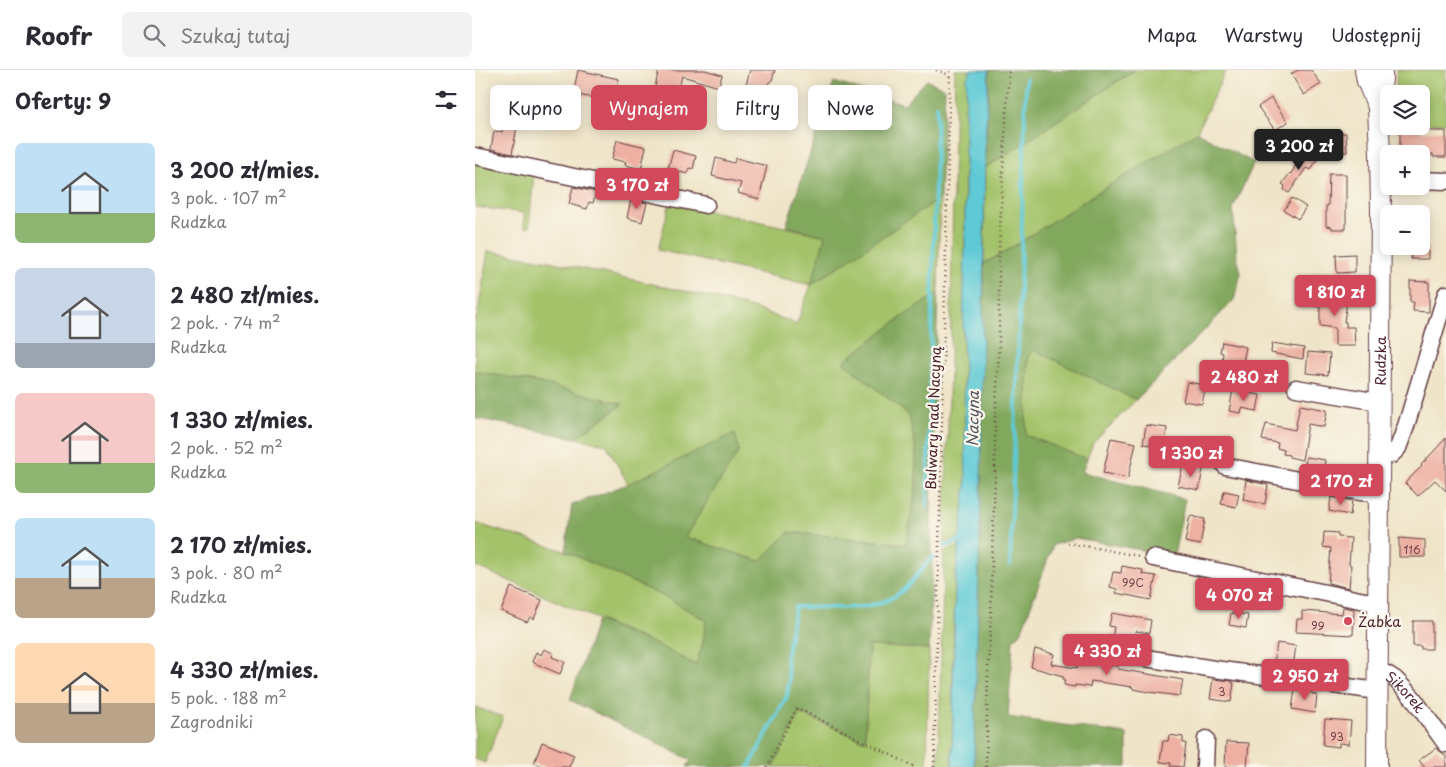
<!DOCTYPE html>
<html lang="pl">
<meta charset="utf-8">
<style>
:root{--surface:#fff;--page:#f2f2f3;--text:#2b2b33;--muted:#7c7c81;--line:#e1e1e2;--accent:#d1495b}
body{margin:0;font-family:"Playpen Sans",sans-serif;background:var(--page);color:var(--text);height:100vh;display:flex;flex-direction:column;font-size:19px;white-space:nowrap}
*{box-sizing:border-box;margin:0}
p{font-size:16px;color:var(--muted)}
.icon{flex:none;width:28px;height:28px;fill:none;stroke:currentColor;stroke-width:2;stroke-linecap:round;stroke-linejoin:round}
.map{position:relative;flex:1;overflow:hidden}
.side{display:flex;flex-direction:column;background:var(--surface);width:475px}
.side>*{flex:none}
.hud{position:absolute;left:15px;top:15px;width:475px;height:45px;display:flex;gap:10px}
.controls{position:absolute;left:905px;top:15px;display:grid;gap:10px}
.controls a{display:grid;place-items:center;width:50px;height:50px;border-radius:8px;background:var(--surface);box-shadow:0 2px 12px #0003;font-size:25px}
.price{position:absolute;translate:-50% -42px;padding:0 11px;border-radius:5px;background:var(--accent);color:#fff;font-size:16px;line-height:32px;filter:drop-shadow(0 1px 2px #0008)}
.price::after{content:'';position:absolute;left:50%;top:30px;width:15px;height:11px;margin-left:-8px;background:inherit;clip-path:polygon(0 0,100% 0,50% 100%)}
.price.selected{background:#222;color:#fff}
ul{padding:0;list-style:none}
li{display:flex;align-items:center;gap:15px;height:125px;padding:0 15px}
li span{display:grid;place-items:center;flex:none;width:140px;height:100px;border-radius:8px;color:#555}
li>.icon{margin-inline-start:auto}
span .icon{width:60px;height:60px;fill:#fffc;stroke-width:1}
li b{font-size:21px}
h2{display:flex;justify-content:space-between;align-items:center;height:60px;padding:0 15px;font-size:21px}
.chip{padding:0 18px;border-radius:8px;background:var(--surface);box-shadow:0 2px 12px #0003;font-size:18px;line-height:45px}
.chip.selected{background:var(--accent);color:#fff}
header{display:flex;align-items:center;gap:30px;box-sizing:border-box;height:70px;padding:0 25px;background:var(--surface);border-bottom:1px solid var(--line)}
header strong{font-size:24px}
nav{display:flex;gap:28px;margin-inline-start:auto;font-size:18px}
.search{width:350px;height:45px;background:var(--page);display:flex;align-items:center;gap:12px;box-sizing:border-box;padding:0 18px;border-radius:8px;color:var(--muted);font-size:19px}
main{display:flex;flex:1;min-height:0}
.map>svg:first-child{display:block}
</style>
<header>
<strong>Roofr</strong>
<div class="search"><svg class="icon" aria-label="search" viewBox="0 0 24 24"><circle cx="10" cy="10" r="6"/><path d="M15 15l6 6"/></svg>Szukaj tutaj</div>
<nav><a>Mapa</a><a>Warstwy</a><a>Udostępnij</a></nav>
</header>
<main>
<section class="side">
<h2>Oferty: 9<svg class="icon" aria-label="filters" viewBox="0 0 24 24"><path d="M4 7h16M4 17h16"/><circle cx="9" cy="7" r="2"/><circle cx="15" cy="17" r="2"/></svg></h2>
<ul>
<li><span style="background:linear-gradient(#bfe0f5 70%,#8fb573 0)"><svg class="icon" aria-label="home" viewBox="0 0 24 24"><path d="M3 11l9-7 9 7M6 9v11h12V9"/></svg></span><div><b>3 200 zł/mies.</b><p>3 pok. · 107 m²</p><p>Rudzka</p></div></li>
<li><span style="background:linear-gradient(#c9d6e8 75%,#9aa5b1 0)"><svg class="icon" aria-label="home" viewBox="0 0 24 24"><path d="M3 11l9-7 9 7M6 9v11h12V9"/></svg></span><div><b>2 480 zł/mies.</b><p>2 pok. · 74 m²</p><p>Rudzka</p></div></li>
<li><span style="background:linear-gradient(#f6c9c9 70%,#8fb573 0)"><svg class="icon" aria-label="home" viewBox="0 0 24 24"><path d="M3 11l9-7 9 7M6 9v11h12V9"/></svg></span><div><b>1 330 zł/mies.</b><p>2 pok. · 52 m²</p><p>Rudzka</p></div></li>
<li><span style="background:linear-gradient(#bfe0f5 60%,#b9a48a 0)"><svg class="icon" aria-label="home" viewBox="0 0 24 24"><path d="M3 11l9-7 9 7M6 9v11h12V9"/></svg></span><div><b>2 170 zł/mies.</b><p>3 pok. · 80 m²</p><p>Rudzka</p></div></li>
<li><span style="background:linear-gradient(#ffd9b3 60%,#b9a48a 0)"><svg class="icon" aria-label="home" viewBox="0 0 24 24"><path d="M3 11l9-7 9 7M6 9v11h12V9"/></svg></span><div><b>4 330 zł/mies.</b><p>5 pok. · 188 m²</p><p>Zagrodniki</p></div></li>
</ul>
</section>
<div class="map">
<svg width="971" height="697" viewBox="0 0 971 697">
<rect width="100%" height="100%" fill="#fbf7ec"/>
<filter id="ink" filterUnits="userSpaceOnUse"><feTurbulence type="fractalNoise" baseFrequency=".02" numOctaves="2"/><feDisplacementMap in="SourceGraphic" scale="10" xChannelSelector="R" yChannelSelector="G"/><feConvolveMatrix kernelMatrix="1 2 1 2 8 2 1 2 1" color-interpolation-filters="sRGB"/></filter>
<filter id="wash" filterUnits="userSpaceOnUse"><feTurbulence type="fractalNoise" baseFrequency=".0096" numOctaves="4" result="noise"/><feDisplacementMap in="SourceGraphic" scale="20" xChannelSelector="R" yChannelSelector="G"/><feGaussianBlur stdDeviation="1.12" result="paint"/><feColorMatrix in="noise" values="0 0 0 0 0 0 0 0 0 0 0 0 0 0 0 0 0 1.4 0 .05"/><feComposite in="paint" operator="in"/></filter>
<g filter="url(#wash)">
<rect width="100%" height="100%" fill="#efe4c7"/>
<path fill="#a3c269" stroke="#76704a" d="M480,0H495V4L492,8L490,44V175L488,259L491,414L485,467L477,471L469,472L475,297Z
M660,0H751L722,62L622,123L525,185L509,193L510,98Z
M921,0H971V53L946,54V24H921Z
M0,90L59,101L54,158L49,157V143L0,137Z
M465,128L463,223L423,250L368,292L434,345L441,380V419L431,474L314,462L285,491L210,467L263,381L260,364L153,414L131,374L100,368L147,335L70,314L0,301V248H2L13,181L69,190L240,228L281,239L314,251L321,255L336,215L183,180L195,132L351,166L337,214Z
M559,280L661,330L618,373L612,389L550,365L553,286Z
M0,453L90,481L190,527L231,550L228,573L221,595L182,575L0,496Z
M484,476L480,514L478,585L477,697H463L469,481Z
M394,576L454,579L452,697H298L324,643L390,671Z
M0,637L28,647L10,693L0,689Z"/>
<path fill="#82a85d" stroke="#666444" d="M514,0H660L510,98Z
M452,10L470,19L465,128L336,215L350,166L311,156L359,12L429,34Z
M722,62L779,93L758,138L762,187L766,203L759,230L661,330L559,280L553,286L551,365L612,389L607,402L710,429L699,486L601,468L578,475L546,563L538,570L533,647L652,664V697H499L506,414L509,193L525,185L622,123Z
M463,223L456,439L457,500L454,579L394,576L390,671L325,643L298,697H212L216,690L95,630L122,550L182,575L221,595L228,573L231,550L190,527L90,481L97,435L153,414L260,363L264,381L210,467L285,491L314,462L431,474L441,419V380L434,345L368,292L423,250Z
M0,301L70,314L148,334L100,368L0,348Z"/>
<path fill="#5ecad6" stroke="#547480" d="M495,0H514L510,77L506,414L499,693V697H477L480,514L491,414L488,259L490,175V44L492,8L495,4Z"/>
<g fill="none" stroke-linecap="round" stroke-linejoin="round">
<path stroke="#5ecad6" stroke-width="4" d="M452,437L462,36
M470,476L478,474L489,468
M535,495L544,255L551,9
M274,697L312,626L314,609L311,589L320,537C354,536 399,545 427,521C440,510 447,497 458,487"/>
</g>
<g id="blocks">
<path fill="#edb0a2" d="M103,0L144,9L141,25L130,23L129,30L98,24Z
M184,0H230L247,5L244,17L207,6L199,38L176,33Z
M275,0H300L297,10L294,12L291,24L281,20V18L271,15Z
M823,0H836L846,14L829,25L816,4Z
M796,28L813,52L800,60L783,37Z
M29,49L43,51L37,84L16,79L19,61L27,62Z
M925,57H945V61H971V87H958V84H925Z
M871,63L872,82L854,83L855,64Z
M142,70L171,77L166,99L150,95L151,92L137,89Z
M198,80L221,86L218,99L214,98L212,104L193,99Z
M827,82L842,89L836,100L831,98L814,123L809,120L810,116L807,114L815,103L816,104Z
M241,88L259,93L261,88L292,96L284,129L263,123L266,113L237,106Z
M854,104H871V159H857V157L851,156V136H853Z
M98,117L121,122L118,133L114,132L112,139L94,134Z
M817,128L831,137L823,149L809,140Z
M156,129L172,133L167,152L152,148Z
M936,176H953V189H936Z
M880,184V202L862,203L861,185Z
M935,211L954,212V242L938,241L939,232H935Z
M840,221L866,224L865,230L872,231L869,252H871V257H879L880,276H860V258L845,256V237L838,236Z
M747,272L771,277L767,297L747,293L748,283L745,282Z
M797,273L829,278L828,289L796,283Z
M833,282L855,284L853,305L831,303Z
M712,312L731,315L727,334L708,331Z
M758,320L785,325L782,341L767,338L766,343L754,341Z
M825,335L852,340L849,357L833,354L827,390L814,387V385L808,384L809,380L802,378L803,373L787,370L791,354L820,360Z
M671,355L692,358L689,377L668,374Z
M636,368L661,373L653,408L628,403Z
M971,368V421L960,410L943,426L930,413L947,396L946,395Z
M831,387L850,390L848,405L829,401Z
M708,395L728,399L724,420L703,416Z
M771,410L793,415L790,434L768,430Z
M749,421L764,424L761,437L746,434Z
M856,427L877,431L875,445L854,441Z
M715,446L730,449L725,475L710,472Z
M849,462L863,463V467L876,468L874,494L876,495L874,518L853,513L856,478L848,477Z
M924,468L950,470V487H924Z
M647,496L668,500L667,504L681,506L676,530L641,523L642,519L635,517L638,502L646,503Z
M734,515L767,520L765,534L732,529Z
M36,517L67,530L59,549L55,547L52,552L26,541Z
M868,537L879,539L878,565L821,562L822,549H827V541L867,544Z
M637,543L676,550L674,563L661,561L658,575L637,571L639,557L634,556Z
M756,543L773,545L771,558L754,555Z
M938,551H957V579H946V576H938Z
M802,573L821,576L818,597L799,594Z
M69,579L78,583L77,587L90,592L85,604L57,592L61,582L66,585Z
M560,579L579,584L576,594L602,598L603,591L624,593L643,596V599L708,610L705,626L674,622L658,619V617L616,611L615,617L600,615V617L589,615L590,609H588V606L556,597Z
M738,609L757,611V613H759L756,632L735,629Z
M820,620L837,622V624L842,625L840,643L817,639Z
M850,649L876,651L874,674L864,673V677L848,675Z
M694,665L708,667V673H711L708,697L695,696L696,693L685,692L688,671H693Z
M67,672L99,685L94,697H69L59,693Z
M751,672L774,673L772,697H750Z
M961,678L971,686V697H949L944,690Z"/>
</g>
</g>
<g filter="url(#ink)">
<use href="#blocks" fill-opacity="0" stroke="#633d42" stroke-width="1"/>
<g fill="none" stroke-linecap="round" stroke-linejoin="round">
<g stroke="#633d42" stroke-width="19">
<g id="minor">
<path d="M0,86L231,135"/>
<path d="M946,110L971,111"/>
<path d="M821,318L904,332"/>
<path d="M904,386L916,385L923,378L931,356L971,224"/>
<path d="M750,396L885,422L904,423"/>
<path d="M678,488L890,531L903,532"/>
<path d="M602,577L739,599L903,621"/>
<path id="s1" d="M903,603L912,604L920,609L938,628L971,674"/>
<path d="M730,697L731,669"/>
</g>
</g>
<g stroke="#633d42" stroke-width="22">
<g id="major">
<path d="M890,0L892,11L903,37"/>
<path id="s2" d="M902,697L906,139L905,84L903,37L907,9V0"/>
</g>
</g>
<path stroke="#633d42" stroke-width="2.5" stroke-dasharray="1 4" stroke-linecap="butt" d="M461,0L475,5
M593,473L664,486
M292,697L322,638L440,697
M459,697L475,0
M511,697L513,598L516,548L517,482L520,409V352L524,278V176L529,82L534,0"/>
<use href="#minor" stroke="#fff" stroke-width="16"/>
<use href="#major" stroke="#fff" stroke-width="20"/>
</g>
</g>
<circle fill="#d1495b" stroke="#fbf7ec" stroke-width="2" cx="873" cy="551" r="5"/>
<g text-anchor="middle" dominant-baseline="central" stroke-width="4.5" stroke-linejoin="round" paint-order="stroke">
<g font-size="11" fill="#734349">
<text x="937" y="479">116</text>
<text x="658" y="512">99C</text>
<text x="843" y="555">99</text>
<text x="747" y="621">3</text>
<text x="862" y="666">93</text>
</g>
<g font-size="14" fill="#4a1f2b" stroke="#fbf7ec">
<text stroke="none"><textPath href="#s2" startOffset="406">Rudzka</textPath></text>
<text transform="translate(458 348) rotate(-88)">Bulwary nad Nacyną</text>
<text stroke="none"><textPath href="#s1" startOffset="35">Sikorek</textPath></text>
</g>
<g font-size="14" fill="#4a1f2b" stroke="#fbf7ec" text-anchor="start">
<text x="883" y="551">Żabka</text>
</g>
<g font-size="15" font-style="italic" fill="#50525e" stroke="#fbf7ec">
<text transform="translate(497 349) rotate(-89)">Nacyna</text>
</g>
</g>
</svg>
<div class="controls">
<a><svg class="icon" aria-label="layers" viewBox="0 0 24 24"><path d="M12 4l9 5-9 5-9-5zM3 14l9 5 9-5"/></svg></a>
<a>+</a>
<a>−</a>
</div>
<b class="price selected" style="left:824px;top:101px">3 200 zł</b>
<b class="price" style="left:162px;top:140px">3 170 zł</b>
<b class="price" style="left:860px;top:247px">1 810 zł</b>
<b class="price" style="left:769px;top:332px">2 480 zł</b>
<b class="price" style="left:716px;top:408px">1 330 zł</b>
<b class="price" style="left:866px;top:436px">2 170 zł</b>
<b class="price" style="left:764px;top:550px">4 070 zł</b>
<b class="price" style="left:632px;top:606px">4 330 zł</b>
<b class="price" style="left:830px;top:631px">2 950 zł</b>
<div class="hud">
<a class="chip">Kupno</a>
<a class="chip selected">Wynajem</a>
<a class="chip">Filtry</a>
<a class="chip">Nowe</a>
</div>
</div>
</main>
